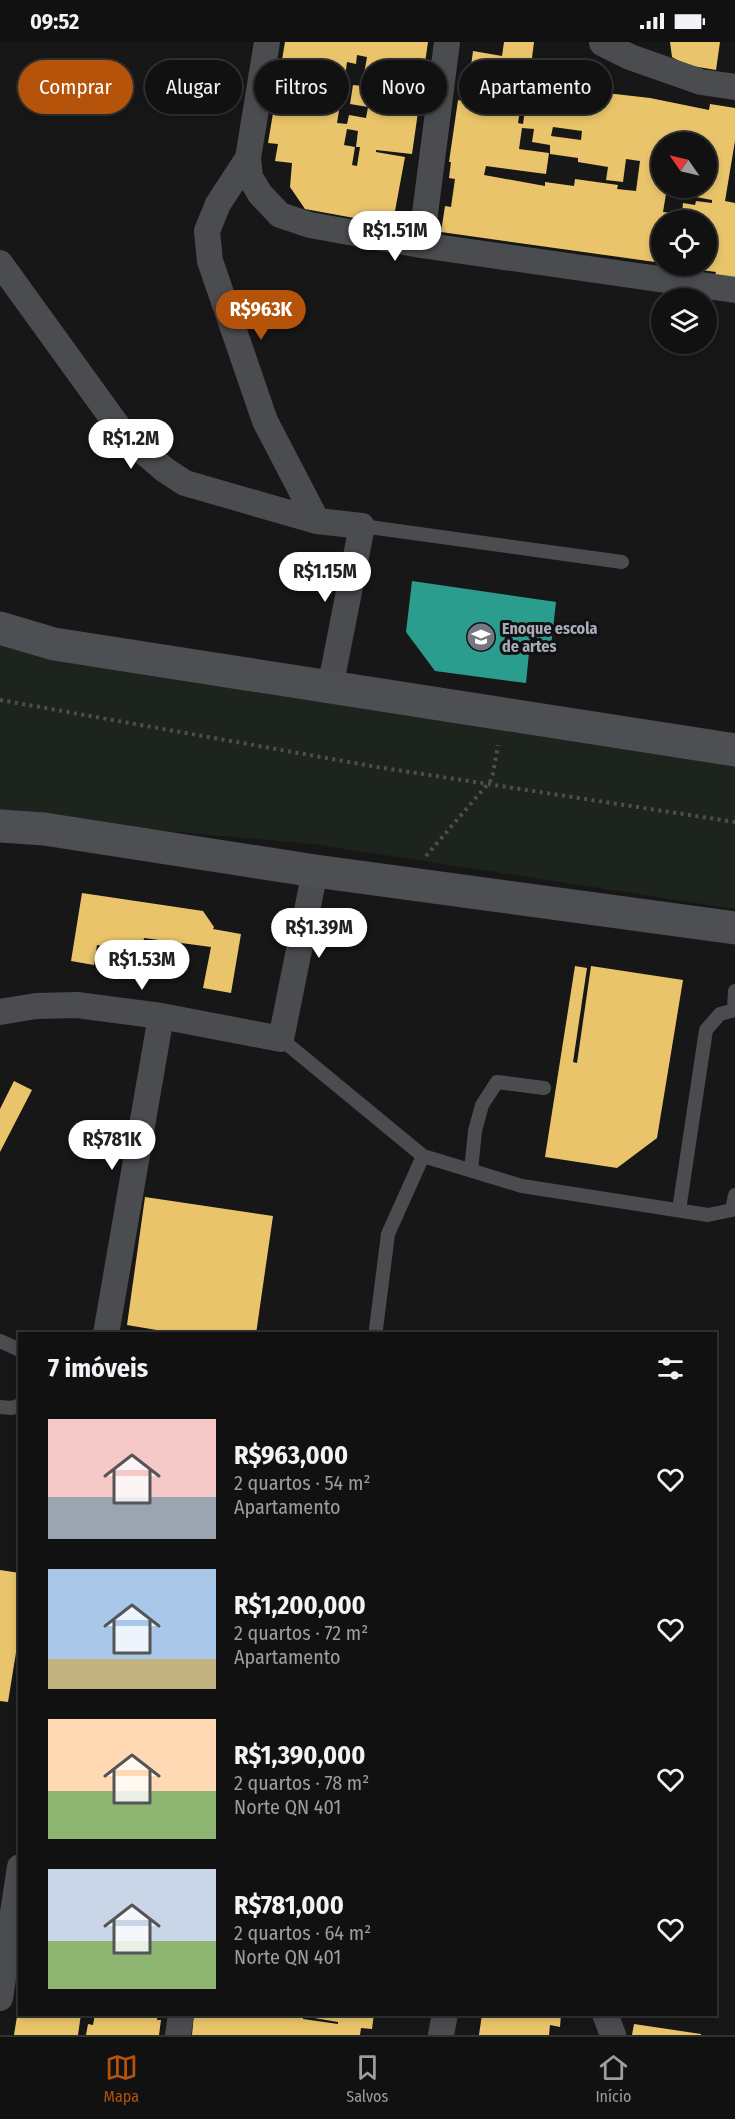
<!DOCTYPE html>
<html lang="pt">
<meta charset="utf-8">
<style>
:root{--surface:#111;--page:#1e1f1f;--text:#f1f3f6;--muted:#9c9d9f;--line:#303131;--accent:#b45309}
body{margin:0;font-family:"Fira Sans Condensed",sans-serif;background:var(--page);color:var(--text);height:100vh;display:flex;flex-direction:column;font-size:22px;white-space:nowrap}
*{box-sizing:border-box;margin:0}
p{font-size:20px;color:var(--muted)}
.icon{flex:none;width:33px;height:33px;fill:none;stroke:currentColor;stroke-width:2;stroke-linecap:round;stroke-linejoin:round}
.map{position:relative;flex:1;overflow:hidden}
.sheet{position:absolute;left:18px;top:1290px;width:699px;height:684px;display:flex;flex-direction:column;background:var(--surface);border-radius:0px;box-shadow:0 3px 9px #0003,0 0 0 2px var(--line)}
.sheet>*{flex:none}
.hud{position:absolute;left:18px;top:18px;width:699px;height:54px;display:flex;gap:12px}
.needle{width:39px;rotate:304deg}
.tools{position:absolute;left:651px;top:90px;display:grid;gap:12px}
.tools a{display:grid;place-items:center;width:66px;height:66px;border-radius:50%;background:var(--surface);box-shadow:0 3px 9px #0003,0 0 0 2px var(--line);font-size:30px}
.price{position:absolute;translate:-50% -51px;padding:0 14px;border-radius:21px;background:#fff;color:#222;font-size:20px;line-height:39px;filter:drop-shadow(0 2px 3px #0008)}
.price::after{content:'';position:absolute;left:50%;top:36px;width:18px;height:14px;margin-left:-9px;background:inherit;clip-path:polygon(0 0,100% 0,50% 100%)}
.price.on{background:var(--accent);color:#fff}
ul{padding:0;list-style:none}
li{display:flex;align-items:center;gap:18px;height:150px;padding:0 30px}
li span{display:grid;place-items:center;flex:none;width:168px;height:120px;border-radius:0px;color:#555}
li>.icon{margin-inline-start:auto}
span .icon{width:72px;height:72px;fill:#fffc;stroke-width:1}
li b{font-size:26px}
h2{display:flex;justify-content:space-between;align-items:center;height:72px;padding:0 30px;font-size:26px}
.tag{padding:0 21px;border-radius:27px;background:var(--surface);box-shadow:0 3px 9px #0003,0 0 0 2px var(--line);font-size:21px;line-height:54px}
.tag.on{background:var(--accent);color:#fff}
.status{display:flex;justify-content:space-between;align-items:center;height:42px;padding:0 30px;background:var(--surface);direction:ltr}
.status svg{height:16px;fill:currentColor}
.tabs{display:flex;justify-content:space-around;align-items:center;height:84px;border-top:2px solid var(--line);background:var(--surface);font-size:16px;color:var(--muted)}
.tabs a{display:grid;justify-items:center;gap:3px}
.tabs .on{color:var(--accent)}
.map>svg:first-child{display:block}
</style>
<div class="status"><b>09:52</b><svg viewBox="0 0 49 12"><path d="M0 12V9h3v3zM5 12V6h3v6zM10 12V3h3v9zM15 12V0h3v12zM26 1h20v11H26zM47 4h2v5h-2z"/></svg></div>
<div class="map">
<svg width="735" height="1993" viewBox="0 0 735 1993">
<rect width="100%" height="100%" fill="#171717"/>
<path fill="#1d241e" d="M0,601L735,722V867L313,802L0,774Z"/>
<path fill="#e9c46a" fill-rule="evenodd" d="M285,0H428L412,112L376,108V110L405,115L395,169L400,170L398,184L305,167L290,145L292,121L275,119L278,102L268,101ZM357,13L367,15L362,44L353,43L350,62L368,65L366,76L349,73L347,82L337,81L342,50L348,51L350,43L344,42L347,20L356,22ZM347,87L358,89L356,105H360L357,124L352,123L355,105L344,103Z
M504,0H534L532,16L561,21V24L591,28L589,49L650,56L709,68L710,62L735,66V99L725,159L735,161V236L715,233L716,230L686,226V224H706V178H662V200L658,199L655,220L441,190L445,164L451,165L455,137L449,136L451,120H449L458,58L474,61L475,53L496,56L498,43L469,39L473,9L502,14ZM509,58L526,61L523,82L518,81L520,68L508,66ZM553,85L582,89L581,98L551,94ZM522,86L534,87L532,100L550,103V112L578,116V120L608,125L606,138L623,140L626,117L640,119L636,149L617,147L618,143L575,137L574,144L545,140V144L484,133L486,124L546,132L549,111L519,107ZM662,100H706V146H697L696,155L712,158V161L696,159L695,163L683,161L682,172L663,170L667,146H662V134L652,132L653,128L662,129Z
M670,0H720L716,28L686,23L672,15Z
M82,851L203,869L214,885L213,887L241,892L231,951L203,946L211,905L144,896L142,909L115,906V908L107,907L108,905L97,903L94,923L71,919Z
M575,924L587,926L573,1020L577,1021L591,924L683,938L657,1096L617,1126L545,1115Z
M14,1039L32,1048L0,1110V1067Z
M145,1155L273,1174L256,1292H180L127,1283Z
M0,1528L20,1531V1586L8,1660L0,1659Z
M18,1968L20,1972H81L78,1993H14Z
M95,1972H158L157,1978H161L159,1993H86L88,1982L93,1983Z
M194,1972H257V1975H261L262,1972H303V1977L338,1982V1980L314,1976V1972H374L372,1987L361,1986L360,1993H192Z
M482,1972H561L560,1985L550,1983L549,1993H479Z
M634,1982L701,1992V1993H632Z"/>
<path fill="#2a9d8f" d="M412,539L556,560L551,604L530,601L526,641L435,629L406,590Z"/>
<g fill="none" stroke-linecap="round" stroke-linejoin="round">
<path stroke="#4d4e52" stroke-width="4" stroke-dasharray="3 4.5" stroke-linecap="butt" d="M0,658L377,725L735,780
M426,814L492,737L498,703"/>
<path stroke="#4b4c50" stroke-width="14" d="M362,484L622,520
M734,968L735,949
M281,997L423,1114L522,1144L708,1173L732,1168L735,1153
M471,1128L475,1089L482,1063L497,1040L544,1046
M679,1168L706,988L720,972L735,968
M376,1287L388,1192L423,1114
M0,1299L20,1308
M0,1365L12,1366L20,1363"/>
<path stroke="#4b4c50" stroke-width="26" d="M267,0L248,116L250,135L260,152L280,173L310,183L421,203L735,248
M602,1L630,15L701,40L735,45
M248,116L218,162L207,189L210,219L265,379L317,479
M421,203L447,0
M0,221L125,394L165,428L185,441L317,479L362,484L330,646
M0,970L36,964L77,963L161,974L281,997L315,829
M106,1292L161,974
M0,1956L20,1825
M605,1972L613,1993
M178,1993L181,1972
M441,1993L445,1972"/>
<path stroke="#4d4f52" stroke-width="33" d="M0,586L54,602L735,708
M0,784L44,787L315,829L735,886"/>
</g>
<defs>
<g id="school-disc" transform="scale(1.5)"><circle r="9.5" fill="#757880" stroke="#111113"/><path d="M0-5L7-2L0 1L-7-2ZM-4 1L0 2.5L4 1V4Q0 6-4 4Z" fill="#fff"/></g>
</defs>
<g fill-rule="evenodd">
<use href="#school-disc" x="481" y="595"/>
</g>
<g text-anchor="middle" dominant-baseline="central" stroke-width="6" stroke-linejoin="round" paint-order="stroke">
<g font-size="16" font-weight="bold" fill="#a8adb8" stroke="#111113" text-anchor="start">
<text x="502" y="586">Enoque escola<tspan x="502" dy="18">de artes</tspan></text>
</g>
</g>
</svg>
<div class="tools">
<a><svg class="needle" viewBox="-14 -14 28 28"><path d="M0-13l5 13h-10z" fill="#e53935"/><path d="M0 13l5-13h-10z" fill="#9c9d9f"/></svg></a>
<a><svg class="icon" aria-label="locate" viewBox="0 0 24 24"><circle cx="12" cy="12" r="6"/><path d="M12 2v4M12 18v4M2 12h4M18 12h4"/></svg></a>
<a><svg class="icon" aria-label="layers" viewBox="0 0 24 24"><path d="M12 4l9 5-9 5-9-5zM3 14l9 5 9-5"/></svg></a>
</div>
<b class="price" style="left:395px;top:220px">R$1.51M</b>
<b class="price on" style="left:261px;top:299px">R$963K</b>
<b class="price" style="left:131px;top:428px">R$1.2M</b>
<b class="price" style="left:325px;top:561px">R$1.15M</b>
<b class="price" style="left:319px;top:917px">R$1.39M</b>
<b class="price" style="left:142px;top:949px">R$1.53M</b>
<b class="price" style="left:112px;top:1129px">R$781K</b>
<div class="hud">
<a class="tag on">Comprar</a>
<a class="tag">Alugar</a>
<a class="tag">Filtros</a>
<a class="tag">Novo</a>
<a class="tag">Apartamento</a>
</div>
<section class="sheet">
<h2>7 imóveis<svg class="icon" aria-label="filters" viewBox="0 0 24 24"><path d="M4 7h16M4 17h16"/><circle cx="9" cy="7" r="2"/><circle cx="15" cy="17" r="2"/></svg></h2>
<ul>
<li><span style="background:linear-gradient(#f6c9c9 65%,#9aa5b1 0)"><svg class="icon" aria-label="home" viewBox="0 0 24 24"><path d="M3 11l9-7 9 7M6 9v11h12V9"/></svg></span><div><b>R$963,000</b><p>2 quartos · 54 m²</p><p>Apartamento</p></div><svg class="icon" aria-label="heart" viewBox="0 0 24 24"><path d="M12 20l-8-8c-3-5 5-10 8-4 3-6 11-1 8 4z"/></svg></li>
<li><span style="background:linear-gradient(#a9c7e8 75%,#c2b280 0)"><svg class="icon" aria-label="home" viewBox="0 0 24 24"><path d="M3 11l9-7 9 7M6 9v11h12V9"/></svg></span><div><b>R$1,200,000</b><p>2 quartos · 72 m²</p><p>Apartamento</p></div><svg class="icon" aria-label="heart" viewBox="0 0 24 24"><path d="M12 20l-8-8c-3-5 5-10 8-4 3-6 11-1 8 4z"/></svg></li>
<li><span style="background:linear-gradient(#ffd9b3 60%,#8fb573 0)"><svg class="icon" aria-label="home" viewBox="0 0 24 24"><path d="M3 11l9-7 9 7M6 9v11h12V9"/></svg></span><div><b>R$1,390,000</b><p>2 quartos · 78 m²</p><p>Norte QN 401</p></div><svg class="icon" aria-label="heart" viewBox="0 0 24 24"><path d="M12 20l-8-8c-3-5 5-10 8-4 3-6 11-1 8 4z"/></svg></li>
<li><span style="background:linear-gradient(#c9d6e8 60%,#8fb573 0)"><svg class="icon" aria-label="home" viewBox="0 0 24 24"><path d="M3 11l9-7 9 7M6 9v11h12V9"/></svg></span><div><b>R$781,000</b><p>2 quartos · 64 m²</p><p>Norte QN 401</p></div><svg class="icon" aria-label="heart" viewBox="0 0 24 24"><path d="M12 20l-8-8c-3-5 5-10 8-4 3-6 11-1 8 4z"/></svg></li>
</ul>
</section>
</div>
<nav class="tabs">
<a class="on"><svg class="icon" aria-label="map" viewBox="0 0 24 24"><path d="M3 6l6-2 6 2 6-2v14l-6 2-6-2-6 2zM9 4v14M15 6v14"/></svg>Mapa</a>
<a><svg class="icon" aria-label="saved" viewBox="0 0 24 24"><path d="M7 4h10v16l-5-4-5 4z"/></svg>Salvos</a>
<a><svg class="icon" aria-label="home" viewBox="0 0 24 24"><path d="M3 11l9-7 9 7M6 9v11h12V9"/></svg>Início</a>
</nav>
